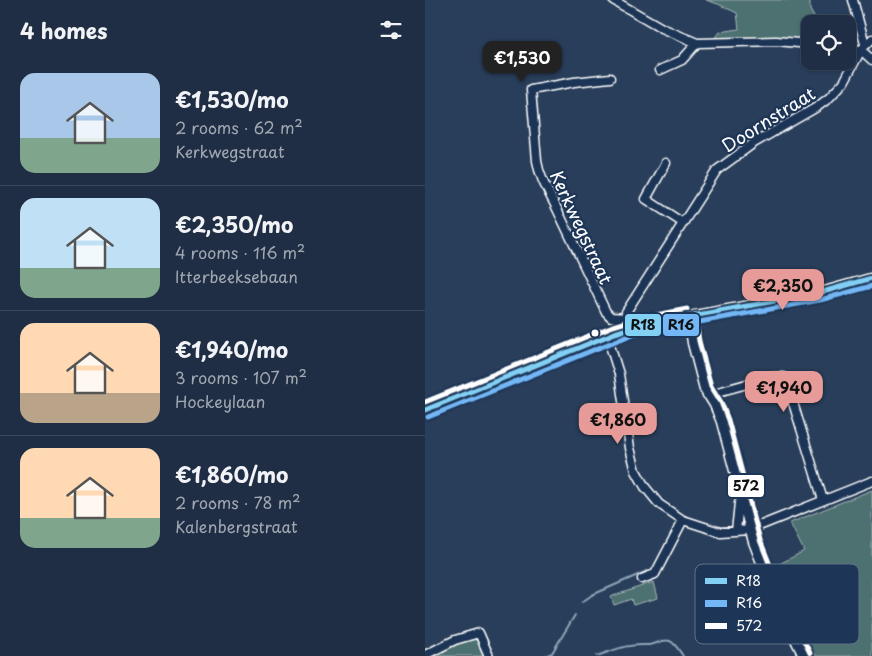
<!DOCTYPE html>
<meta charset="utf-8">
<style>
:root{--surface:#1f2e44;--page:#27364b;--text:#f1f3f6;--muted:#a1a8b2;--line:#3c4a5d;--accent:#e69b98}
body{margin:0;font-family:"Playpen Sans",sans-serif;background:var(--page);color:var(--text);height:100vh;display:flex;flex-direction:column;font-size:19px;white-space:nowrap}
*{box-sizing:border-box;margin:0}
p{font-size:16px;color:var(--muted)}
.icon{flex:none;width:28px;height:28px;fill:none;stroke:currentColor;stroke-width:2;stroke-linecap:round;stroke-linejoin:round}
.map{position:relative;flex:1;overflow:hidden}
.panel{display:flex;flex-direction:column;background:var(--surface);width:425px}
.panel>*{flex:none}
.tools{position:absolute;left:376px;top:15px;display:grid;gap:10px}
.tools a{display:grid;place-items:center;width:55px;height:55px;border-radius:10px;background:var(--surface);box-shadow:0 1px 4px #0004,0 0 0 1px var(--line);font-size:25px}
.price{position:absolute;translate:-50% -42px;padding:0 11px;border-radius:10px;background:var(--accent);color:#111;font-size:16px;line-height:32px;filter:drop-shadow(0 1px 2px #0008)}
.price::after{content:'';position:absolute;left:50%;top:30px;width:15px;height:11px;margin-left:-8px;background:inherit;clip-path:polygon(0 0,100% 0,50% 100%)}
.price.active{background:#222;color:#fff}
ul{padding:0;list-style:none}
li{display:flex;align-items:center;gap:15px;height:125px;padding:0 20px}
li+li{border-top:1px solid var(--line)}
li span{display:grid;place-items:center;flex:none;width:140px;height:100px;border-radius:15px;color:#555}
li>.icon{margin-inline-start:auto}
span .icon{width:60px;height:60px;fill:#fffc;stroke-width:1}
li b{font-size:21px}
h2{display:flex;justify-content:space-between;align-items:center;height:60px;padding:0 20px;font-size:21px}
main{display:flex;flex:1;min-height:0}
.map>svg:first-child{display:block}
</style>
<main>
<section class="panel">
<h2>4 homes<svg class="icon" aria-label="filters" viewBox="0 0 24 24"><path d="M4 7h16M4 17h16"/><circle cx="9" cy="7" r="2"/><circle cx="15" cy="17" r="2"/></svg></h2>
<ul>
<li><span style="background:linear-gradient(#a9c7e8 65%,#7fa58c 0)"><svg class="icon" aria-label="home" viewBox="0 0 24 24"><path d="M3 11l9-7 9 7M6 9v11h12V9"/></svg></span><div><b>€1,530/mo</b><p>2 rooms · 62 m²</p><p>Kerkwegstraat</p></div></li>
<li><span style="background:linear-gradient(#bfe0f5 70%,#7fa58c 0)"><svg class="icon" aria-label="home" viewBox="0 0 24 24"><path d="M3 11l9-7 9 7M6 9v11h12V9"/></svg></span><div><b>€2,350/mo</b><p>4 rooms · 116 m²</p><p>Itterbeeksebaan</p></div></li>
<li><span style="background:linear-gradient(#ffd9b3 70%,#b9a48a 0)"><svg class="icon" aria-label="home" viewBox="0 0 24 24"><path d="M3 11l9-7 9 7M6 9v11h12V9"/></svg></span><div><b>€1,940/mo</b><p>3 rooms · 107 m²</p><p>Hockeylaan</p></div></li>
<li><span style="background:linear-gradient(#ffd9b3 70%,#7fa58c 0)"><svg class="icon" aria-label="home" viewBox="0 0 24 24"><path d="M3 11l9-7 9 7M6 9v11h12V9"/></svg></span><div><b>€1,860/mo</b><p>2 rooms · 78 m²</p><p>Kalenbergstraat</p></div></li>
</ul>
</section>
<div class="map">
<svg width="447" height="656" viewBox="0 0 447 656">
<rect width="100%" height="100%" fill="#293e5a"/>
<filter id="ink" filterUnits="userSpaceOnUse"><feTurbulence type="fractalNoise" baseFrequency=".02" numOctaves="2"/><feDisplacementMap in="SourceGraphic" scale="10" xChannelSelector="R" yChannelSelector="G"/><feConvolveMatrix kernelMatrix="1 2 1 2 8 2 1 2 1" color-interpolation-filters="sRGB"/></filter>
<g filter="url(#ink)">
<path fill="#4e7071" stroke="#a6b8b8" d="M281,0H385V10L393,24H385V41L341,37L289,40L295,32L314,29L312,13L293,4Z
M447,490V656H391L345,569L379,551L365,523Z
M229,582L233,598L208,605L206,599L189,605L186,597L188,596Z
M48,638L52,641L59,656H4L24,645Z"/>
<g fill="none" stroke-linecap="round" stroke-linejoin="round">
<path stroke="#8da5b8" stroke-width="2" d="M157,602L167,595L222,571
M120,656L127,653L150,615
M172,656C192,649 201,644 222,645C229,646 238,638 245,641C250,643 255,652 258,656"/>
<g stroke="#fff" stroke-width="11">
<path id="minor" d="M188,0L237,28L272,43L351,41L385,44
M428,0L440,44
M422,48L436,50L447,60
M235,70L257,60L272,43
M185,78L149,82L106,90L112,161C115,180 125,194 133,211C149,245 165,278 181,312L186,317L202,318
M241,163L221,199L258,223
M263,316L267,343L279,389L289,405L296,422L328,542L351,601L378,656
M206,328L201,312L292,170L329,143L392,107L404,98L419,82L436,50L447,39
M182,336L194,374L205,448L211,471L220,487L234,504L258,520L295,532L324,530L447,481
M282,395L347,377H358L365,393L398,500
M311,531L314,503
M217,579L230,574L258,520
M0,655L30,640L54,633L64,656"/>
</g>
<g stroke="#fff" stroke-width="12">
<path id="major" d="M0,410L190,333L212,326L394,293L447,278"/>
</g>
<use href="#minor" stroke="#1d3557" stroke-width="8"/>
<use href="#major" stroke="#697266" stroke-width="9"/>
<g stroke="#1d3557" stroke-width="9">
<path id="bus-1" d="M0,410L190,333L212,326L394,293L447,278"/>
</g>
<g stroke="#1d3557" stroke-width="9">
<path id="bus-2" d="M3,417L193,340L214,333L395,300L447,286"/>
</g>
<g stroke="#1d3557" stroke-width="9">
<path id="bus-3" d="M270,315L274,341L286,386L296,402L303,420L335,540L358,598L385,653
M0,402L188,326L211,319L262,309"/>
</g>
<use href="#bus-1" stroke="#83d0f5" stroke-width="5"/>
<use href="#bus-2" stroke="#73b7f6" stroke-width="5"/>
<use href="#bus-3" stroke="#fff" stroke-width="5"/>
</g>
</g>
<circle fill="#fff" stroke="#1d3557" stroke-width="2" cx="170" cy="333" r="4.5"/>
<g text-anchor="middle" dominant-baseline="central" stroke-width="4.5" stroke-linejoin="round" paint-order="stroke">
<g font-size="18" fill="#fff" stroke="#1d3557">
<text transform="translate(343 119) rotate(-32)">Doornstraat</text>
<text transform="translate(157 227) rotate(65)">Kerkwegstraat</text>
</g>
</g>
<rect x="270" y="564" width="164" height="80" rx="8" fill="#1d3557" stroke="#617289" stroke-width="1"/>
<rect x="280" y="578" width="22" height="6" fill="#83d0f5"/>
<rect x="280" y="600" width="22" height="7" fill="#73b7f6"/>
<rect x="280" y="623" width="22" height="6" fill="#fff"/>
<g font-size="14" fill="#fff">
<text x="311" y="586">R18</text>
<text x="311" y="608">R16</text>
<text x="311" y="631">572</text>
</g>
<g stroke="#1d3557" stroke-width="2">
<rect x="199" y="313" width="38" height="24" rx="5" fill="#83d0f5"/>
<rect x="237" y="313" width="38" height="24" rx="5" fill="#73b7f6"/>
<rect x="302" y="474" width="38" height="24" rx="5" fill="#fff"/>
</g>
<g font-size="14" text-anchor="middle" font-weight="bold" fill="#111">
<text x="218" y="330">R18</text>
<text x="256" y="330">R16</text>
<text x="321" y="491">572</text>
</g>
</svg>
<div class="tools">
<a><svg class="icon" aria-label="locate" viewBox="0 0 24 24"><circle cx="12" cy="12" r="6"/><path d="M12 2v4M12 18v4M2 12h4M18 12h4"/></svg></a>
</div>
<b class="price active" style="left:97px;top:83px">€1,530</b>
<b class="price" style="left:358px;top:311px">€2,350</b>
<b class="price" style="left:359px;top:413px">€1,940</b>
<b class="price" style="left:193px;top:445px">€1,860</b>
</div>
</main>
